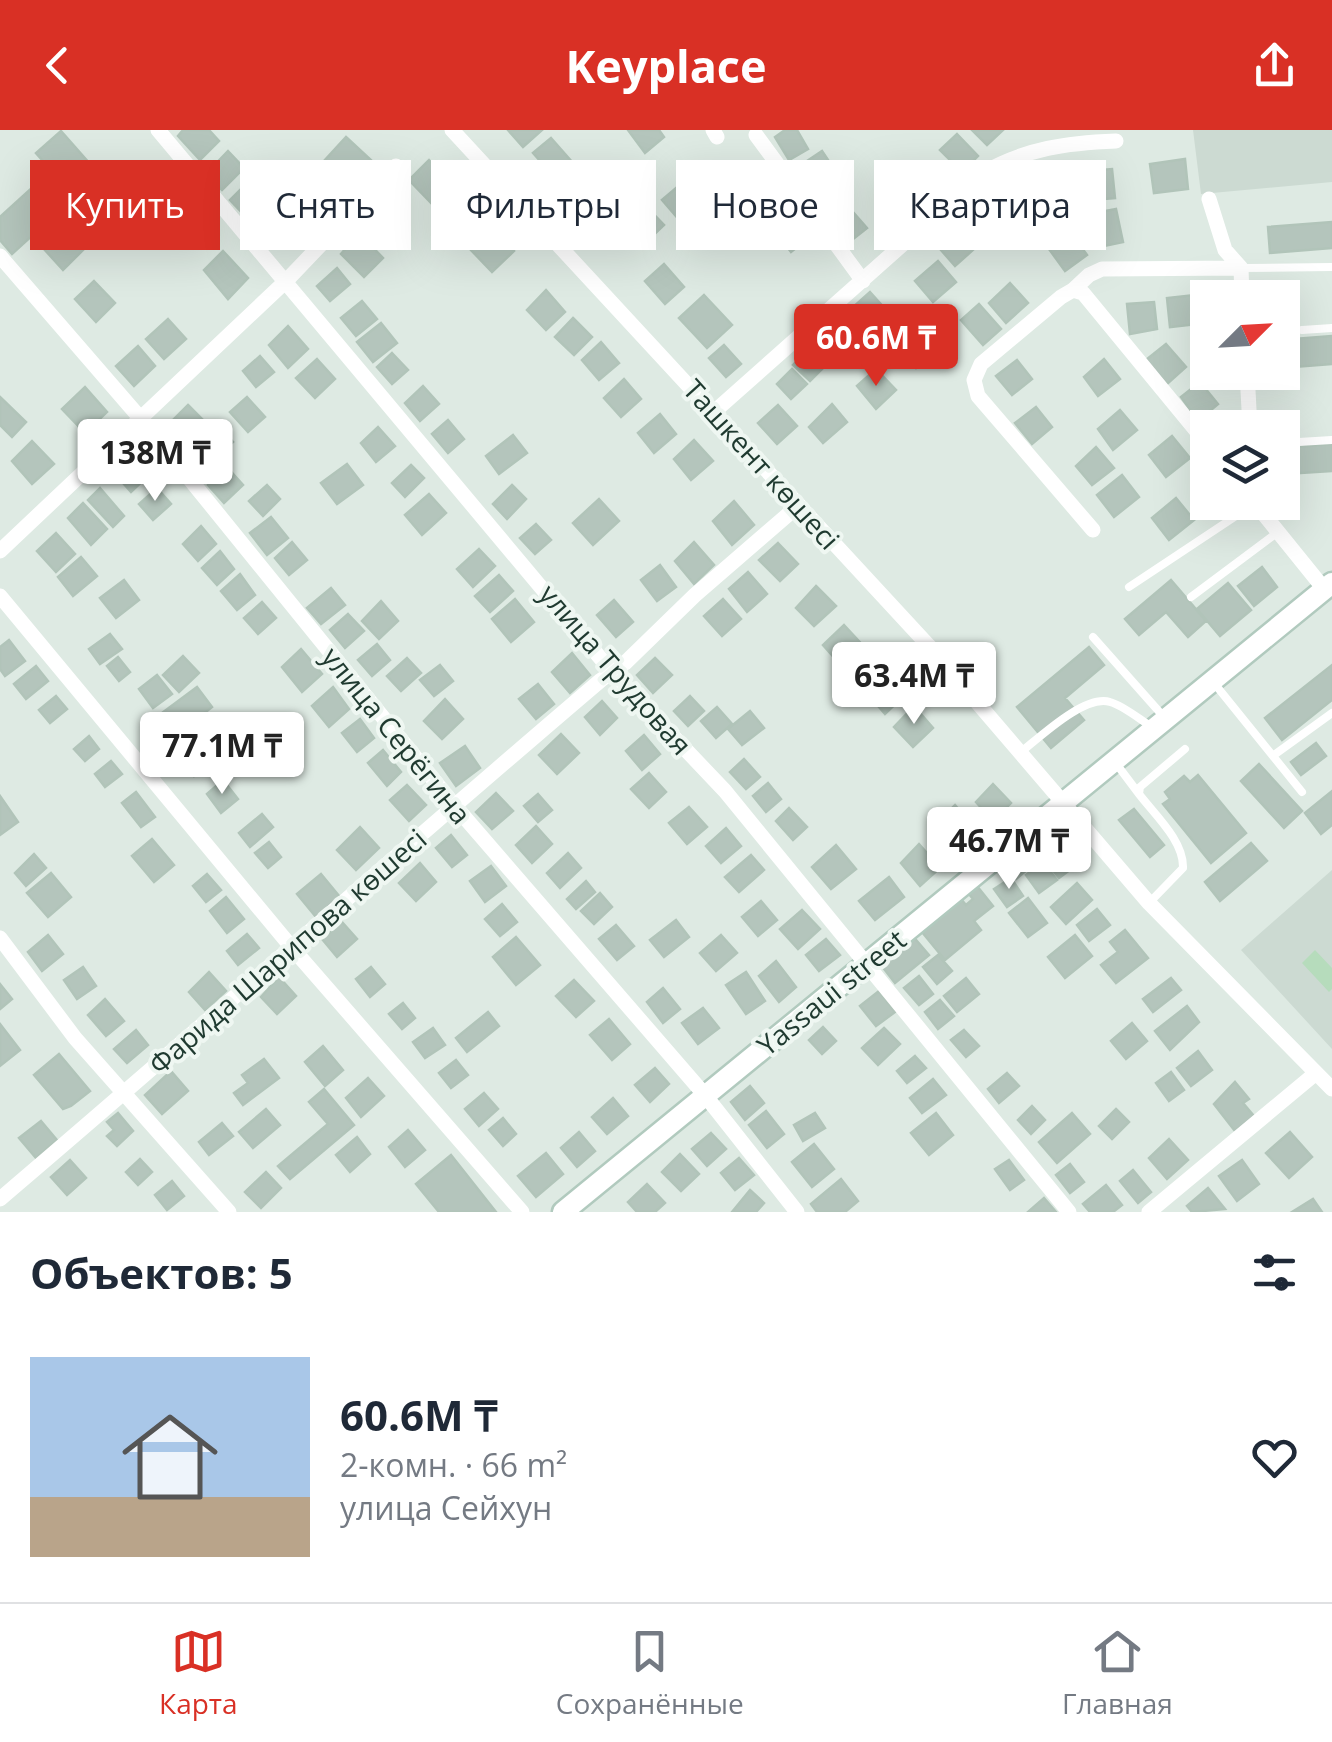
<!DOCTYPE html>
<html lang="ru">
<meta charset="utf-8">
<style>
:root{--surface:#fff;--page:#f6f6f7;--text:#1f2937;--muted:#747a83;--line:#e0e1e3;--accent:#d93025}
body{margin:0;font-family:"Open Sans",sans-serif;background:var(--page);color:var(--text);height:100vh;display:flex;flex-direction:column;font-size:38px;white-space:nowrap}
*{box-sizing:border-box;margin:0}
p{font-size:32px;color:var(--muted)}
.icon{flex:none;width:55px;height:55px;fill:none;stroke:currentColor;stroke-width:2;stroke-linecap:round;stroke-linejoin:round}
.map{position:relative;height:1082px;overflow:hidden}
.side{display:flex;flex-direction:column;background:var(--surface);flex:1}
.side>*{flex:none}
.banner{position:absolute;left:30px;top:30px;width:1272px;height:90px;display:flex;gap:20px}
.needle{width:65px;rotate:66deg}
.fabs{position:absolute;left:1190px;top:150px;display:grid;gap:20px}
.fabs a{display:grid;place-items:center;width:110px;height:110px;border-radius:0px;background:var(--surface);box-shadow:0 10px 40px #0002;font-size:50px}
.price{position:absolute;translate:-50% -85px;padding:0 22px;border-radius:10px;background:#fff;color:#222;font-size:32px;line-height:65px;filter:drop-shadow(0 2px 5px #0008)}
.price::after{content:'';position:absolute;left:50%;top:60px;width:30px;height:22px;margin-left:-15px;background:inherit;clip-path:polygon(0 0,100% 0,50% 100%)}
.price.on{background:var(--accent);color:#fff}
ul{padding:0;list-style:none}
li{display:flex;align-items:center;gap:30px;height:250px;padding:0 30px}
li span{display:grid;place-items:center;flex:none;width:280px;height:200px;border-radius:0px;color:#555}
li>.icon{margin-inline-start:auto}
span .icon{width:120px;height:120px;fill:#fffc;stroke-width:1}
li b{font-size:42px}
h2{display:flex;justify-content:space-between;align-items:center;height:120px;padding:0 30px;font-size:42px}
.tag{padding:0 35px;border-radius:0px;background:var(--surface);box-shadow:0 10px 40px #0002;font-size:35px;line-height:90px}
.tag.on{background:var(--accent);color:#fff}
header{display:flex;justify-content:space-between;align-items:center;height:130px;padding:0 30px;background:var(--accent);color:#fff;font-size:45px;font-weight:700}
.tabs{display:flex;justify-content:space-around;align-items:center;height:140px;border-top:2px solid var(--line);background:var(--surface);font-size:28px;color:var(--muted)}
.tabs a{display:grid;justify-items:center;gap:5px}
.tabs .on{color:var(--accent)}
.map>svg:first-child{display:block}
</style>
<header><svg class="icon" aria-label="back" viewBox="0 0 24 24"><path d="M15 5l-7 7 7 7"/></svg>Keyplace<svg class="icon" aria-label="share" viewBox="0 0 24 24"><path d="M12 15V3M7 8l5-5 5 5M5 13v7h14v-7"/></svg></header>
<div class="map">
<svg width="1332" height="1082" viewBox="0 0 1332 1082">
<rect width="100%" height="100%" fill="#deeae3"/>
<path fill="#ccdad2" d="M1193,0H1332V52L1201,64Z
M1332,740V919L1241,820Z"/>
<path fill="#b6dcbc" d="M1315,820L1332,838V859L1329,862L1302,833Z"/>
<path fill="#b4c5bc" stroke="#b1c4b9" stroke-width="2.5" d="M183,0H209L219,11L200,30L178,6Z
M508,0H542L523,17Z
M628,0H659L664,7L645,23Z
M785,0H797L808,19L789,30L775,7Z
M972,0H1003L987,15Z
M61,1L97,42L72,64L36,23Z
M957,4L978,26L962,42L940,20Z
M346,7L372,31L351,54L325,30Z
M551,8L572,32L555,48L533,23Z
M228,21L244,38L222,60L206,44Z
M822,21L834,39L807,57L795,39Z
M1185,29L1188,59L1154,63L1150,34Z
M429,30L453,56L433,75L409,50Z
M128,33L148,54L128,72L108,51Z
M937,36L952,54L937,68L921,49Z
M1112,39L1115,68L1092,70L1089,41Z
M583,43L605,66L585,84L563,61Z
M1033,46L1044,64L1015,83L1004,65Z
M250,50L267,69L247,88L230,70Z
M682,53L701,74L681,92L662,70Z
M34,56L58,82L12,124L0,110V87Z
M181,68L201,90L180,110L161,89Z
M291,68L311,90L284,116L264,93Z
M386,71L408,95L391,113L369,91Z
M643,73L664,95L641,117L620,95Z
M846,74L867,98L848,113L828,90Z
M742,77L758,99L737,115L721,93Z
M798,79L816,102L791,122L773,98Z
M1116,79L1123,112L1099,117L1090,84Z
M989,80L1004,102L985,114L970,92Z
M71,91L90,113L63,140L44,119Z
M1332,92V118L1270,123L1268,97Z
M953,95L974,119L955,136L934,112Z
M493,98L514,121L492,142L470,119Z
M359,103L383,128L364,147L341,124Z
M1071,103L1087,125L1065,141L1049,119Z
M223,121L248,148L228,169L204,140Z
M938,131L956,152L933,172L915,151Z
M664,134L684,157L665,174L645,151Z
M337,138L350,154L330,171L317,156Z
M94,151L115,173L96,192L75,169Z
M1010,153L1028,173L1006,193L989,173Z
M546,160L565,182L546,200L527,180Z
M870,162L895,190L877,206L852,178Z
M704,165L732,195L707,218L679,188Z
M1196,165L1198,194L1170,197L1167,168Z
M362,171L377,189L356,206L341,188Z
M1154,172L1157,199L1130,204L1127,174Z
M979,174L1001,199L983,215L961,190Z
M573,188L592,207L574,225L555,207Z
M168,189L186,209L164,229L146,209Z
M854,190L871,208L847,231L830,213Z
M381,193L397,213L373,232L357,212Z
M288,196L308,219L288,238L269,215Z
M920,199L938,218L916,238L898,219Z
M1332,206V234L1282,238V210Z
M601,212L619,233L599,250L582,230Z
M1166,214L1186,237L1167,254L1146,230Z
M724,215L741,234L726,247L709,228Z
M138,216L155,236L134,256L116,236Z
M809,219L826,235L810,251L793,235Z
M392,223L408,240L392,254L377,237Z
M260,226L274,242L256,257L243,241Z
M317,229L335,249L315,268L296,248Z
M1104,229L1120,249L1098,266L1084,247Z
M1017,230L1032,249L1012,265L996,246Z
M792,239L807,254L791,269L777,254Z
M876,239L896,260L876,279L857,256Z
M624,249L641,269L621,287L604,268Z
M1200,252L1218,274L1198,291L1181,267Z
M423,256L439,274L420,291L405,273Z
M85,257L107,282L85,303L62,279Z
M0,267L26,292L12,307L0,295Z
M247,267L265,287L248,302L230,282Z
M832,274L847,292L823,313L809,297Z
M188,275L206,293L186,314L167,296Z
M778,275L797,296L777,314L758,293Z
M1036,277L1052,297L1032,314L1015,293Z
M1120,280L1137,300L1113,320L1098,299Z
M660,284L676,304L654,323L638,303Z
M448,290L464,309L448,323L432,304Z
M216,293L233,312L219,325L202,307Z
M378,297L395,316L376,332L361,313Z
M513,305L527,323L499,344L486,326Z
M1172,306L1190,328L1166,347L1149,325Z
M694,310L713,331L691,350L674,329Z
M32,311L54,334L32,354L12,331Z
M1332,314V341L1286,344L1285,318Z
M1096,317L1114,338L1092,355L1076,336Z
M134,328L150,344L131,362L116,345Z
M347,334L363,355L337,374L321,353Z
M411,335L424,348L405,367L392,353Z
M226,336L243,355L224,373L208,355Z
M1122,345L1139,367L1114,387L1097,365Z
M267,355L280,369L263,386L249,371Z
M512,355L526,369L507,389L493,374Z
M100,358L124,386L113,397L88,370Z
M157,358L171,374L153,390L139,374Z
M429,364L446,383L422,405L405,385Z
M1176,368L1194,390L1169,410L1152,388Z
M599,369L619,391L593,415L573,393Z
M734,371L754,395L732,415L713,391Z
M83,373L107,399L91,415L68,388Z
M271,387L288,408L267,425L250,403Z
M536,394L551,410L535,424L520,408Z
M201,396L216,414L198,431L183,414Z
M56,403L75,424L56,442L37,421Z
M292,412L307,430L289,445L275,428Z
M694,412L714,435L694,454L675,431Z
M778,413L798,434L780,451L759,430Z
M479,419L495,436L473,457L457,439Z
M220,421L234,439L217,455L202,438Z
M81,427L97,446L73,466L58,447Z
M660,435L676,457L657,471L641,450Z
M1262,437L1277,457L1254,476L1238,456Z
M748,442L767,464L747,482L729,459Z
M240,444L255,465L237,480L221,461Z
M499,445L513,461L490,482L475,466Z
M124,450L139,470L116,488L100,468Z
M1171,450L1206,491L1188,507L1166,482L1139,505L1125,489Z
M1228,453L1251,480L1220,506L1197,479Z
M816,456L836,476L814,496L796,478Z
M331,458L345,475L321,494L307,478Z
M515,469L534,492L511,512L492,489Z
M723,469L741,489L722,506L704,486Z
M614,470L633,492L616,507L597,485Z
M381,471L398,491L379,509L362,491Z
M262,472L276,488L258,504L244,488Z
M348,484L364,501L345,518L330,500Z
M844,495L868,521L846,541L823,515Z
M110,504L122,519L100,534L89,519Z
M9,510L25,531L5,546L0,539V517Z
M377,514L390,530L372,546L358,530Z
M1089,517L1104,535L1065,568L1084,590L1051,618L1017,577Z
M301,519L322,544L302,562L282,537Z
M572,523L590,545L570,563L552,542Z
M183,526L199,543L179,562L163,545Z
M118,527L130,542L119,551L107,536Z
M407,528L421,543L401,561L387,546Z
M655,528L672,545L653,563L637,545Z
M440,535L453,551L434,566L420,550Z
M1332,535V570L1282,610L1265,588Z
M36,536L48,551L26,569L14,554Z
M881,536L905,565L885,584L860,555Z
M157,545L172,564L153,578L139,559Z
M538,554L554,574L536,589L519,569Z
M197,557L212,577L178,604L162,583Z
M333,557L349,579L329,597L312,576Z
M56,566L67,579L50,593L39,580Z
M690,566L704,581L688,596L674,581Z
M445,569L463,589L442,609L424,591Z
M602,571L617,588L600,605L585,587Z
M914,576L933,598L913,617L894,597Z
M717,577L732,594L716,608L701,591Z
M750,581L764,598L742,615L728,599Z
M360,589L374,608L357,622L342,603Z
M561,604L579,623L557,644L539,625Z
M644,605L660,624L642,640L626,621Z
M89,606L99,619L85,631L74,619Z
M197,609L214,630L194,646L178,625Z
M1316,613L1326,626L1301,645L1291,632Z
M465,616L480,638L456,656L440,633Z
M383,620L401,642L387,656L368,633Z
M744,629L760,647L746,659L730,642Z
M111,631L122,644L105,657L95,644Z
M1259,634L1302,681L1284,698L1241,651Z
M649,643L666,662L649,678L631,659Z
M1198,645L1246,703L1211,733L1163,674L1170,669L1165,662L1184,646L1190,652Z
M223,650L238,669L221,683L207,664Z
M768,653L781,669L766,682L753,666Z
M993,654L1011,673L993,691L976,672Z
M407,655L426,675L409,691L390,670Z
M1332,661V695L1321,704L1305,683Z
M136,662L155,687L141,697L122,673Z
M496,663L513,681L492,699L476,682Z
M538,664L552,680L538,692L524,676Z
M0,666L18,692L0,705Z
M955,675L976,700L952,721L933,697Z
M689,677L707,697L687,714L669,693Z
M789,678L807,697L793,710L776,691Z
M1134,679L1164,715L1150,727L1119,690Z
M262,684L273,697L250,717L239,703Z
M536,696L552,714L532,733L516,715Z
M360,697L379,718L356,740L337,720Z
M726,698L741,716L721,733L706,716Z
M1055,702L1079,733L1059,748L1035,717Z
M451,705L467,725L452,737L436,718Z
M152,709L174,735L154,752L132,726Z
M269,712L281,727L268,738L255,723Z
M1251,713L1267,731L1220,771L1205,752Z
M919,714L940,738L920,756L901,733Z
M836,715L856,739L831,759L812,737Z
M1028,722L1036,732L1016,749L1007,739Z
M568,723L581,738L560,758L547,743Z
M34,724L46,738L26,756L15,743Z
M751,725L764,740L739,762L725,747Z
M1043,732L1057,750L1039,763L1026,745Z
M420,733L436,752L416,771L399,753Z
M491,736L506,756L485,772L470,751Z
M51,743L71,767L48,787L27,763Z
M207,744L221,760L206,772L193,756Z
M321,744L340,767L316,787L297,764Z
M889,747L904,767L875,790L859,771Z
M1011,748L1023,766L1007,777L994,759Z
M586,751L595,762L576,779L567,769Z
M973,751L993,776L974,791L981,800L945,830L917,796L956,763L966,775L973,769L964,758Z
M1077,753L1092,770L1066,794L1051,777Z
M600,763L612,777L594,794L581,781Z
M226,767L244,789L227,803L210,781Z
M1028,768L1047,793L1028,807L1009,783Z
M761,771L777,790L758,806L742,787Z
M502,774L517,792L500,806L485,789Z
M1097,779L1110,795L1089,811L1077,795Z
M802,780L820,799L798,819L780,799Z
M676,790L689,807L664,827L650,810Z
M342,792L357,809L337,827L322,809Z
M616,795L634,816L617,830L599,809Z
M1125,800L1148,828L1116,853L1101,835L1118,822L1110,812Z
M247,804L259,818L238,835L227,821Z
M911,804L929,825L895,853L878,831Z
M48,805L63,824L42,841L28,822Z
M721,805L737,823L716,841L700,823Z
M1075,805L1092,826L1065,848L1048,827Z
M516,807L540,835L516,855L493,827Z
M826,809L840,825L819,841L806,825Z
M938,825L952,841L937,854L923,837Z
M776,831L796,857L779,872L759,846Z
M83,837L96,856L77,869L64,850Z
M371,837L385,854L370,867L356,849Z
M209,842L226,861L205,880L189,862Z
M746,842L765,871L746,884L726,855Z
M919,846L933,864L919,875L904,858Z
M279,847L296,866L277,884L261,867Z
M966,848L979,864L957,882L944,866Z
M1171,848L1181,860L1153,882L1143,869Z
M574,850L594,871L576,887L556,866Z
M0,854L12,869L0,879Z
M663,858L680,879L663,893L647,872Z
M879,861L895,882L876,896L860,876Z
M105,869L124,891L106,906L88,885Z
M940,870L954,886L938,899L925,882Z
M403,873L415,888L402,899L389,884Z
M1187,876L1199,892L1170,920L1155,901Z
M703,878L719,898L698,914L682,893Z
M488,882L499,896L467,922L456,908Z
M609,889L630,914L612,930L590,905Z
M1132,893L1147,911L1126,929L1111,911Z
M0,894L20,920L0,936Z
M823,897L836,911L822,924L809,910Z
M433,898L445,915L425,928L413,912Z
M884,898L900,914L878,935L862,918Z
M136,900L148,915L127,933L114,919Z
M964,900L979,916L966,927L951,910Z
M323,916L343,940L325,956L305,932Z
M1198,921L1212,940L1191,956L1177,938Z
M59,924L90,961L71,976L63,979L34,945Z
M915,926L926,938L907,953L897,941Z
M264,929L279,948L243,975L234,963L248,953L242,945Z
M456,930L468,945L451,958L439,943Z
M655,938L669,954L650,972L635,955Z
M171,941L188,961L162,984L145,965Z
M1171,942L1184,960L1169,971L1156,953Z
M1007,943L1019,956L999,973L988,959Z
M368,948L384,966L361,987L346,968Z
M933,949L946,965L922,983L910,968Z
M1235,952L1249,969L1243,973L1254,986L1235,1001L1214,974Z
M750,956L764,973L745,990L731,972Z
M324,959L354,995L290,1049L278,1036L328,994L309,972Z
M484,963L498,979L479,996L465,979Z
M613,968L628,986L607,1004L592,987Z
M1032,976L1045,990L1031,1004L1018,990Z
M266,979L280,995L253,1018L239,1002Z
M1116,979L1129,992L1112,1009L1099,996Z
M766,981L784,1004L767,1018L749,995Z
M118,983L133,1001L117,1016L107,1006L114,1000L107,992Z
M815,983L825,998L803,1011L794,995Z
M936,983L953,1005L929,1025L911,1003Z
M1072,983L1090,1004L1057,1033L1039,1012Z
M503,988L516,1004L503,1016L489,1000Z
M41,991L57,1010L36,1028L19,1008Z
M222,993L233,1006L209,1025L199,1012Z
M408,1000L425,1020L405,1037L389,1017Z
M579,1002L595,1021L577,1037L561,1018Z
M1290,1002L1312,1027L1289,1048L1266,1023Z
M711,1003L726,1019L707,1036L692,1019Z
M357,1007L370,1024L350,1042L336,1025Z
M1169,1009L1188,1030L1167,1049L1149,1028Z
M814,1014L834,1039L812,1057L792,1032Z
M546,1023L563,1044L536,1067L518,1046Z
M680,1024L699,1044L681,1061L662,1042Z
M451,1025L496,1082H439L416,1054Z
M739,1028L754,1045L735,1060L721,1043Z
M140,1029L152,1042L138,1055L126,1042Z
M70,1030L86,1048L67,1065L51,1047Z
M1009,1030L1024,1050L1010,1060L995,1039Z
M1242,1030L1259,1054L1237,1071L1219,1046Z
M1070,1034L1084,1052L1070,1063L1056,1045Z
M1133,1040L1151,1062L1138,1073L1120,1051Z
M266,1042L281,1058L261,1078L245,1062Z
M841,1049L858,1071L845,1082H817L811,1074Z
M172,1051L184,1066L167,1080L155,1065Z
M647,1054L665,1073L655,1082H637L628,1072Z
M1106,1055L1122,1075L1113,1082H1090L1083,1074Z
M1208,1058L1225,1079L1192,1082L1187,1076Z
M750,1060L764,1073L756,1082H732Z
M1044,1068L1056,1082H1028Z
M1313,1069L1322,1082H1292Z"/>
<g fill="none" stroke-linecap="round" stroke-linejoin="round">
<g stroke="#b1cabe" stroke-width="25">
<path id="secondary" d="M563,1082L1332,453"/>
</g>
<path stroke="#fff" stroke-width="8" d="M1242,138L1332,137
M1302,200L1332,198
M1282,313L1332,310
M1129,457L1254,374
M1191,467L1278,402
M1093,507L1163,586
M1214,553L1302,662
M1021,622C1040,607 1085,564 1110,572C1124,576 1139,589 1152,597
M1274,625L1332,583
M1115,632L1139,664
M1149,773L1183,738C1184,711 1155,685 1139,664L1140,657L1185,619"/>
<path stroke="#fff" stroke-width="15" d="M158,0L612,542L725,661L1069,1082
M452,0L928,515L1149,773L1332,959
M713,0L717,7
M756,5L863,151
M1209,69L1225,120L1241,138
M0,126L141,289L454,675L704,964L797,1082
M1073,160L1089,145L1102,139L1241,138L1242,168
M1247,242L1250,298
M715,281L983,43C1027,18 1067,13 1116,11
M1254,372L1325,460
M1093,400L978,266L974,250L981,234L1061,167L1073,160L1083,163L1208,315
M0,421L287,150L396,36
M0,466L293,819L522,1082
M0,808L75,908L229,1082
M0,1069C202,897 400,721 601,550L625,533L695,465L799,375
M1149,1082L1316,943"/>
<use href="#secondary" stroke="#fff" stroke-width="20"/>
</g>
<g text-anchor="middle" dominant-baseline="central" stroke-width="8" stroke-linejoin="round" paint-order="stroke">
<g font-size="28" fill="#1f3a30" stroke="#eff7f2">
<text transform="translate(762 334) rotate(48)">Ташкент көшесі</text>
<text transform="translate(616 539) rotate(49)">улица Трудовая</text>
<text transform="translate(397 605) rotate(51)">улица Серёгина</text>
<text transform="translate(287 821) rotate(-41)">Фарида Шарипова көшесі</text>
<text transform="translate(831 862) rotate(-39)">Yassaui street</text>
</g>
</g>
</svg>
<div class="fabs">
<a><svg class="needle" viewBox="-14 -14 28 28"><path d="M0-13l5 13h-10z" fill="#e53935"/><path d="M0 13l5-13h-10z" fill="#747a83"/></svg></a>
<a><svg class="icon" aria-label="layers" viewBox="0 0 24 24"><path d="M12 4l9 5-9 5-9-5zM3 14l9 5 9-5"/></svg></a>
</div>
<b class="price on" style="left:876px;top:259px">60.6M ₸</b>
<b class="price" style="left:155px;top:374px">138M ₸</b>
<b class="price" style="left:914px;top:597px">63.4M ₸</b>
<b class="price" style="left:222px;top:667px">77.1M ₸</b>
<b class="price" style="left:1009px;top:762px">46.7M ₸</b>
<div class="banner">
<a class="tag on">Купить</a>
<a class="tag">Снять</a>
<a class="tag">Фильтры</a>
<a class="tag">Новое</a>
<a class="tag">Квартира</a>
</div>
</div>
<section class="side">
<h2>Объектов: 5<svg class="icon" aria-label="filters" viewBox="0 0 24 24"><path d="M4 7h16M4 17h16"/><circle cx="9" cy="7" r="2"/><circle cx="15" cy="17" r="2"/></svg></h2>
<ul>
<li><span style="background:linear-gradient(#a9c7e8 70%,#b9a48a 0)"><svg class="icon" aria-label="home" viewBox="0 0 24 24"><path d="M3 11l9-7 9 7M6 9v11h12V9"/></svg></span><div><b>60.6M ₸</b><p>2-комн. · 66 m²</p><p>улица Сейхун</p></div><svg class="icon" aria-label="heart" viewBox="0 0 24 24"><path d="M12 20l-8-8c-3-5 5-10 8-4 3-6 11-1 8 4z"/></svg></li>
</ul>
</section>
<nav class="tabs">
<a class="on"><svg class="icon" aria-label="map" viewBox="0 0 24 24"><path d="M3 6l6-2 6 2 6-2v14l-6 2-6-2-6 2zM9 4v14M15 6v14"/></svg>Карта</a>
<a><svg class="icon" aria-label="saved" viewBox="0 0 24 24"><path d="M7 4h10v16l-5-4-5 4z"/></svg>Сохранённые</a>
<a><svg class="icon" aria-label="home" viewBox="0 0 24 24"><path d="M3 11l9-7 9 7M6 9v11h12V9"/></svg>Главная</a>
</nav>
